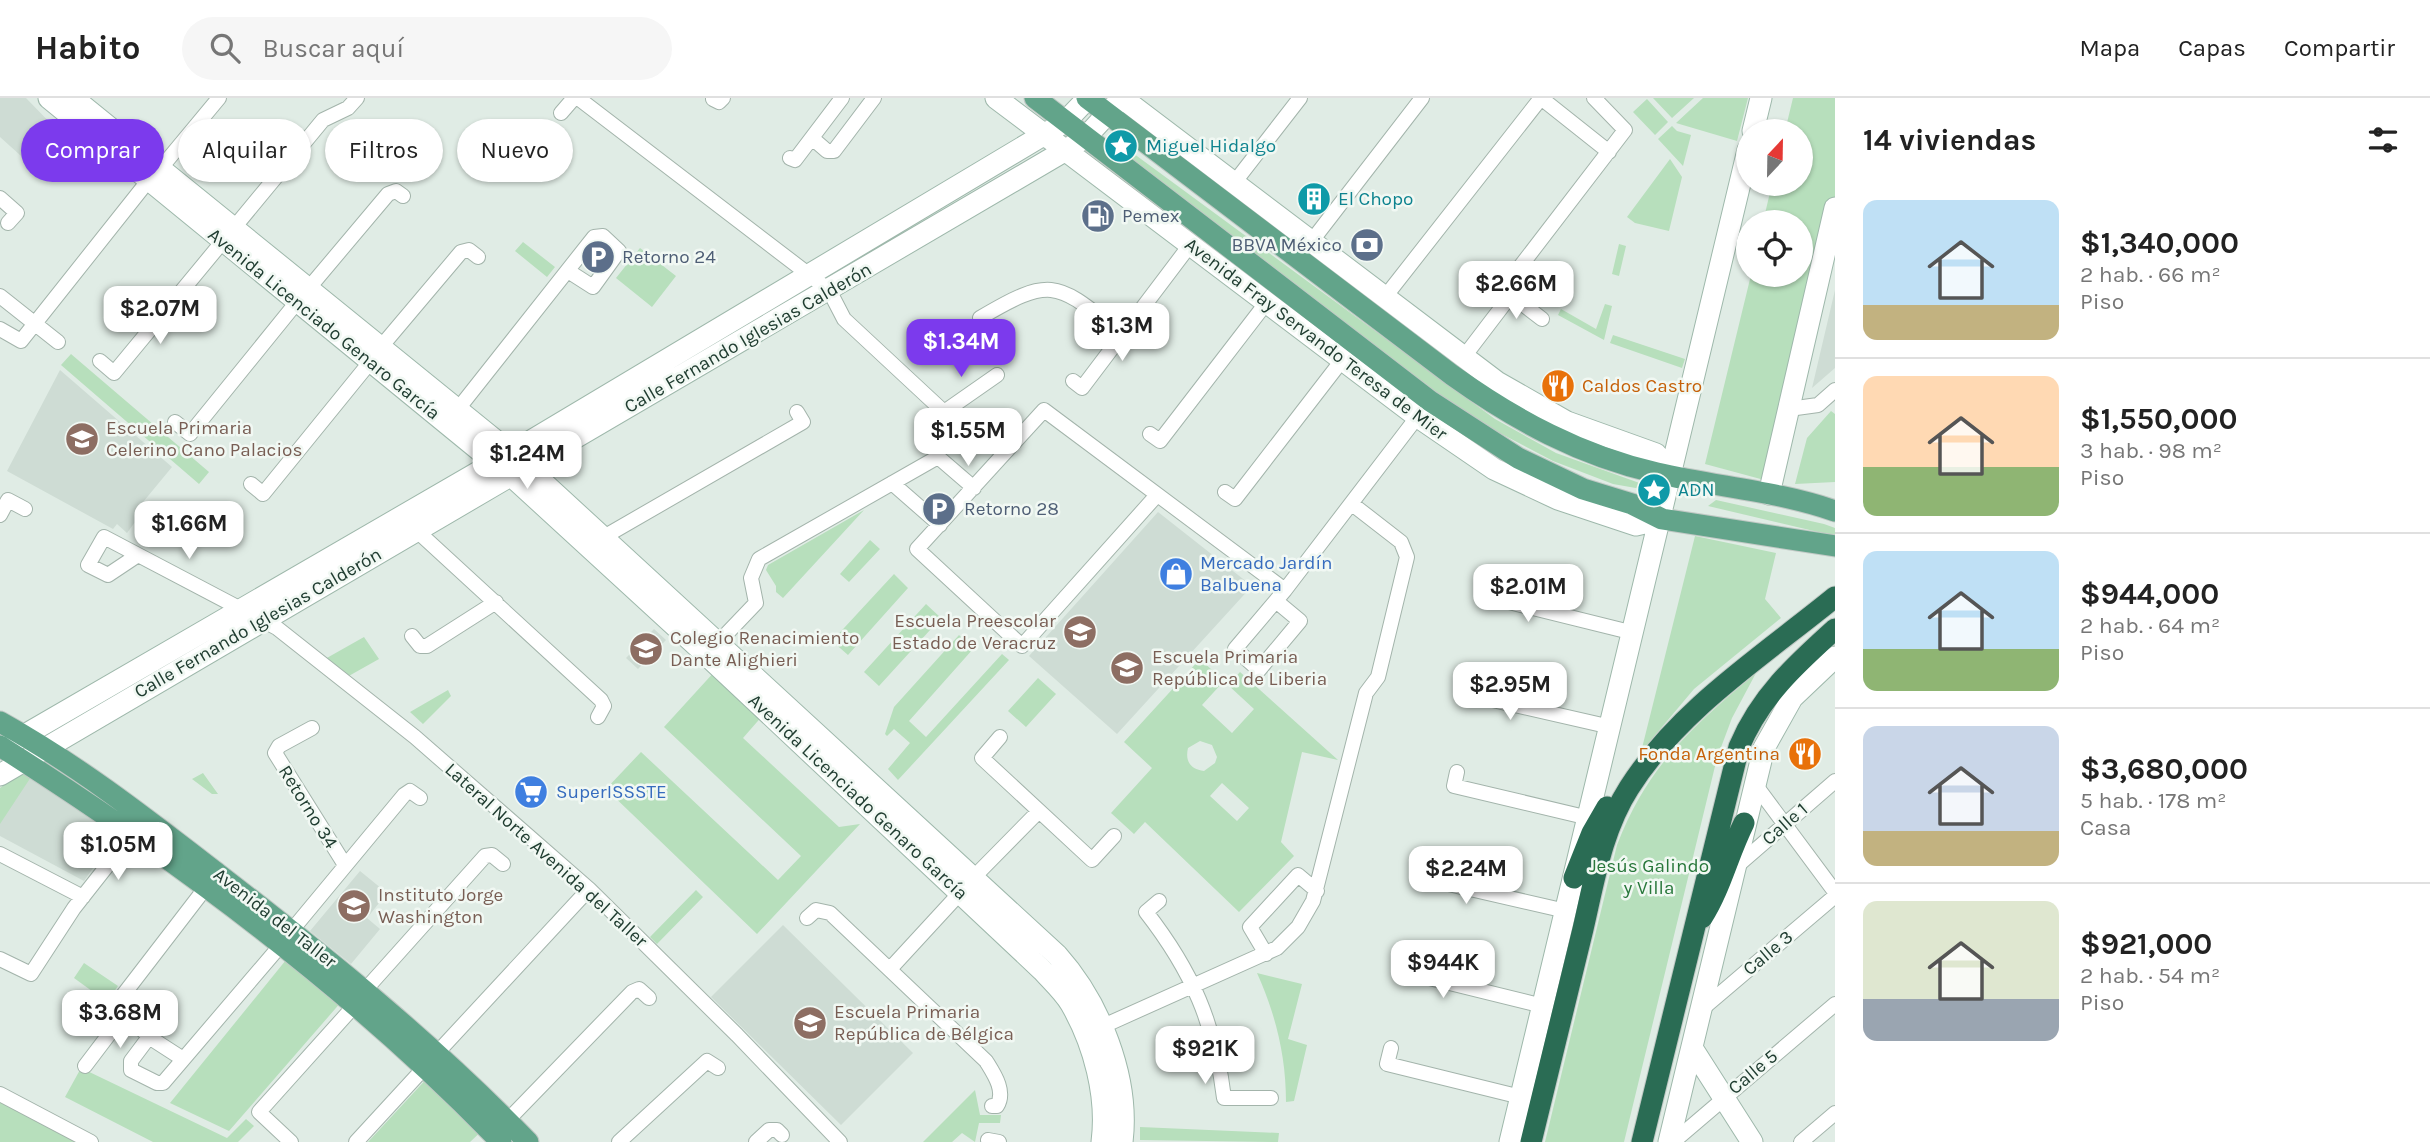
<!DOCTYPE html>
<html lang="es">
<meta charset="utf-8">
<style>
:root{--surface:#fff;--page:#f6f6f6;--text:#222;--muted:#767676;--line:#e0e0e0;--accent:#7c3aed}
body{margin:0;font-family:Karla,sans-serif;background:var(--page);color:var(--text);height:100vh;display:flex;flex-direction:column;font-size:26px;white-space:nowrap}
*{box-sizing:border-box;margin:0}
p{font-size:23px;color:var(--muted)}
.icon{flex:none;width:38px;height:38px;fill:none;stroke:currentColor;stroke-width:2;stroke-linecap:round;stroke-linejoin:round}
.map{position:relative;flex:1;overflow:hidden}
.panel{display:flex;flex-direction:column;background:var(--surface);width:595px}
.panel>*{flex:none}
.top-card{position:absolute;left:21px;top:21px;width:665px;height:63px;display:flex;gap:14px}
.needle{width:46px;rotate:22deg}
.fabs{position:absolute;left:1736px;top:21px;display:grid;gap:14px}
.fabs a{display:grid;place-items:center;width:77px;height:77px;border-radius:50%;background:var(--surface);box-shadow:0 2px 5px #0004;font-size:35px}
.price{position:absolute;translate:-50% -60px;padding:0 16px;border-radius:14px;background:#fff;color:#222;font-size:23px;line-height:46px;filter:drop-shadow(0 2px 4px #0008)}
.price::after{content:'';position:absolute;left:50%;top:42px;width:21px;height:16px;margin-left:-10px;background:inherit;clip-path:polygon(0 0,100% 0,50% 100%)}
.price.on{background:var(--accent);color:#fff}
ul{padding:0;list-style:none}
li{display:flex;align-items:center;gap:21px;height:175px;padding:0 28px}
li+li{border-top:2px solid var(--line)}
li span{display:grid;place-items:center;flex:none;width:196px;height:140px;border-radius:14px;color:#555}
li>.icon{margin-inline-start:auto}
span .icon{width:84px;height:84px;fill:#fffc;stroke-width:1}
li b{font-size:30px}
h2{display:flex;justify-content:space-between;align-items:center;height:84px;padding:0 28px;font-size:30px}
.tag{padding:0 24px;border-radius:32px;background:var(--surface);box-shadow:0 2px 5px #0004;font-size:24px;line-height:63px}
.tag.on{background:var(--accent);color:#fff}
header{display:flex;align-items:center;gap:42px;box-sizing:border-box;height:98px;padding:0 35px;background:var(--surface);border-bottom:2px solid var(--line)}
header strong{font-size:33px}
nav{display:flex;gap:38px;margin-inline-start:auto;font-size:24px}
.search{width:490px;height:63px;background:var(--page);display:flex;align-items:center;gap:18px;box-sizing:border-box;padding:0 24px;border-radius:38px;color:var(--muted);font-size:26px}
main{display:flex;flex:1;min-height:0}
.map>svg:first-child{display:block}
</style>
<header>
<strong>Habito</strong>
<div class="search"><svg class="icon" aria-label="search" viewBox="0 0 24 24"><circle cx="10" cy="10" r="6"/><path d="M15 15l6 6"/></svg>Buscar aquí</div>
<nav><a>Mapa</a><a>Capas</a><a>Compartir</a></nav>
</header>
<main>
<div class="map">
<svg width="1835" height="1044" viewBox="0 0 1835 1044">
<rect width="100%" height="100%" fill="#e0ece5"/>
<path fill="#cedcd4" d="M0,0H26L60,35L30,66L0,39Z
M1835,192V270L1812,290Z
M60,272L172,369L134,415L138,420L127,435L117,426L113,431L7,373Z
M1158,414L1252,488L1117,636L1029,558Z
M654,531L666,542L638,571L626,560Z
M24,674L118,734L84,783L0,738V690Z
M360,773L387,795L367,820L380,831L351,866L310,833Z
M783,827L913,955L841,1027L711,899Z"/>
<path fill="#b7dfbc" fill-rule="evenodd" d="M1653,0H1694L1672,20Z
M1703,0H1748L1737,43L1676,25Z
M1793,0H1835V98L1768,383L1705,366L1751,177H1801V124H1763L1772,86H1801V33H1785Z
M1647,1L1668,24L1655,37L1633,14Z
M1672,28L1677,33L1691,37L1683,68L1658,41Z
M1126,50L1495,321L1556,355L1645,387L1647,392L1613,386L1553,363L1492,331L1435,293L1124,58L1122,53Z
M1670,61L1682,79L1669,133L1635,125L1627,119Z
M523,144L555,169L547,179L515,153Z
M1619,146L1626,148L1619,178L1612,176Z
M640,150L676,178L652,209L616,180Z
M1605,206L1612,208L1604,242L1558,217L1561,211L1596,231Z
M1613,237L1685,261L1682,270L1610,245Z
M71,256L209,374L199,386L61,267Z
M1831,313L1835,316V384L1795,386L1807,340Z
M1716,402L1824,426L1835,430V438L1708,408Z
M864,412L783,500L776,494V488L766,472L768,467Z
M1695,438L1776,455L1765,501L1781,520L1694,591L1641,654Z
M870,442L880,451L849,484L840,476Z
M894,476L908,490L848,557L832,543Z
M926,506L941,520L879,588L864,574Z
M959,537L973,551L909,623L926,639L1002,556L1009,562L898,682L888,671L910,645L894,631L887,638L885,636L894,609Z
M364,539L379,561L347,579L325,561Z
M1200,561L1224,583L1202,607L1232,635L1254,611L1228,587L1240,574L1338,662L1302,654L1281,744L1294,758L1239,814L1145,724L1134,736L1111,715L1152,670L1124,644ZM1200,643L1212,647L1217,659L1215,665L1204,673C1190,671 1185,663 1188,650ZM1222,685L1249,710L1237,723L1210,698Z
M716,572L764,616L743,640L839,729L860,726L757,836L606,691L641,654L778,782L801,758L664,629Z
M1756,575L1732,620L1717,660L1624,1044H1545L1617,747C1648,667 1692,629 1756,575Z
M1038,580L1056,596L1026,629L1008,613Z
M448,592L451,598L423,626L410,614Z
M24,674L31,679L0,726V690Z
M203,675L218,696H212L192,681Z
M696,792L703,799L657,846L650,839Z
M290,857L342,903L229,1033L170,1005Z
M84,865L118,888L107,904L74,880Z
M1257,875L1302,886L1288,941L1307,947L1294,1003L1286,1004C1286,959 1276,917 1257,875Z
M81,970L227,1040L246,1021L254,1028L238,1044H153L65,999Z
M431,976L486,1029L470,1044H368Z
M975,992L980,1017H1001L1000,1025H979L975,1044L962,1035L952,1044H923Z
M0,1000L82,1044H0Z
M1140,1029L1279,1035L1278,1044L1140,1042Z"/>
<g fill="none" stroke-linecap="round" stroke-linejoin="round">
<g stroke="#a3b4ab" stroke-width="16">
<path id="street" d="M578,0L829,192L844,221L944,314L997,277
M1541,0L1609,54
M713,1L719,4L723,0
M561,15L574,0
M812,40L827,53H834L874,0
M790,60L795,62L842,0
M160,71L219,0
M1234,85L1300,0
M0,100L17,115L8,125
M1311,144L1422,0
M308,191L388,96L396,93L403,98
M1511,197L1542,221
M0,198L58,244
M1385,199L1541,0
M0,231L21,243L148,83
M989,237L980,220C1054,176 1057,185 1122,236
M380,250L461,154L469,152L478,159
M1463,260L1511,197L1503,191L1625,32L1594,0
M100,263L114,275L323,22L348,10L357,0
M1073,283L1082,290L1190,147
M458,311L594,139L603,138L619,153L593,189L568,173
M1789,311L1818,307L1835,292
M175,324L190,336L297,204
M1150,336L1160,343L1267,204
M892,385L940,427
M251,386L263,396L371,263
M1225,394L1235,401L1343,261
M1157,397L1022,548L917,451L1044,312L1285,492
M0,417L8,402L25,411
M416,432L601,602L604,608L598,619
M602,440L803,324L797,314
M138,457L108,477L88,467L104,439L277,530L415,639L589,791L737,937L840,1044
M1503,491L1501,502L1634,535
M1276,503L1300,523L1259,572L1235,551L1285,492L1421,314
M412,538L420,548H427L496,504
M713,550L756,505L751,480L759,461L938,359L974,390
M1479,580L1475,598L1611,629
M312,630L279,648L275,655L345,767
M1000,639L982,660L1092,762L1114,738
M1457,674L1454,688L1589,720
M1754,685L1835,794
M0,756L83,799
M1434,766L1431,782L1566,813
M1737,768L1835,683
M973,780L1039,713
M1159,803L1146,814C1192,873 1215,926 1224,1000H1271
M807,820L816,812L830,815L986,963C994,976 1006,993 997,1008H992
M292,832L404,697L410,693L420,700
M1266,856L1250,829L1298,777L1317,793
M1412,859L1409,875L1543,908
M0,861L31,876L74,810L133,735
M890,871L960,795
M366,891L485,758L492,757L503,766
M1701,912L1835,798
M1101,929L1277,850L1298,829L1313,803L1366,595L1378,579L1407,459L1401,444L1352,406
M149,939L131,963V972L157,985H163L280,848
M1391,950L1387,966L1521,999
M437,955L589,791
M183,961L149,939L117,905L210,784
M85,968L126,914
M0,996L91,1044
M507,1023L632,894L639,891L649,900
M988,1042L999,1044
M291,1044L259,1014L355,907
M356,1044L425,969
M619,1044L707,963L718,970
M756,1044L769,1032H777L782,1037
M1673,1044L1835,906
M1801,1044L1835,1015"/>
</g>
<g stroke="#9eb8ab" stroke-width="23">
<path id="secondary" d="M49,0L517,383L698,549L1042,872C1052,883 1064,894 1071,906C1094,946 1108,998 1102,1044
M73,0L511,355L1057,857C1099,904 1130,979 1122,1044
M996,0L1418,319L1494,371L1558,401L1636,427L1662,421
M1122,0L1497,284L1567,324L1656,356L1670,378
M1753,33L1761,0
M1769,396L1835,110
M11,645L494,365L1065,24L1088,0
M0,677L1066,52L1086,39L1122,0
M1692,950L1752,1044
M1510,1044L1748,52
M1669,1044L1764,650L1792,600L1835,559"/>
</g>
<g stroke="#c1c9c5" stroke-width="23">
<path id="primary" d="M1035,0L1430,303L1518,360L1583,391L1632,406L1662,421L1835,448
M1087,0L1452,277C1515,322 1581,358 1657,375C1716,389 1778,393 1835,413
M0,624C78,667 148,722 218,776C327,860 432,945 528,1044
M0,648C179,762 353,891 501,1044"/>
</g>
<g stroke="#c1c9c5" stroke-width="23">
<path id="highway" d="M1574,780L1592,735L1607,709
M1702,820C1721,790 1728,757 1744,725
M1531,1044C1549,973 1566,902 1583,831C1594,784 1602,732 1629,690C1679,611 1764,557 1835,499
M1642,1044L1739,649C1760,599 1795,567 1835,531"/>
</g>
<use href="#street" stroke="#fff" stroke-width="14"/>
<use href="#secondary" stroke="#fff" stroke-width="21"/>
<use href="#primary" stroke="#62a48a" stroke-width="21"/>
<use href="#highway" stroke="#2a6c54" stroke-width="21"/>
</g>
<defs>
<g id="sight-disc" transform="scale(1.75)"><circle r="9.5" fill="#0f9aa8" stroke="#f1f8f3"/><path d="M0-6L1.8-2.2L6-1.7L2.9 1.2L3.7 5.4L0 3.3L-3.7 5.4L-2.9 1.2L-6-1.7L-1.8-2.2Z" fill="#fff"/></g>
<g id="building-disc" transform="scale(1.75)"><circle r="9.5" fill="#0f9aa8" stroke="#f1f8f3"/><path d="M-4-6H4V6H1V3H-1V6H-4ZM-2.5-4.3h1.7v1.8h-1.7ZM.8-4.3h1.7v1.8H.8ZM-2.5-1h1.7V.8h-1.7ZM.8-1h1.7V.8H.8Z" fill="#fff"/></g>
<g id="fuel-disc" transform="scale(1.75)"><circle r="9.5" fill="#5c6f8a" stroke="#f1f8f3"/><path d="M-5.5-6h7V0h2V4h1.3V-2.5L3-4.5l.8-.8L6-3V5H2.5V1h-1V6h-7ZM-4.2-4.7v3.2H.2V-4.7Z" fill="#fff"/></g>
<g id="bank-disc" transform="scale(1.75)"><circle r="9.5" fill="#5c6f8a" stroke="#f1f8f3"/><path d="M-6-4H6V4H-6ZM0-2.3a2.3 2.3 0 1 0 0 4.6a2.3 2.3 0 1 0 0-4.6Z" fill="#fff"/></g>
<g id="parking-disc" transform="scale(1.75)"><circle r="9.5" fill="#5c6f8a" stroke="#f1f8f3"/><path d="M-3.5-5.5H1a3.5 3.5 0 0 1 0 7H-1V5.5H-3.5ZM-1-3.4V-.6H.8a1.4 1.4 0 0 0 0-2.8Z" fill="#fff"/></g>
<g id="restaurant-disc" transform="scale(1.75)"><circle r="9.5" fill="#e8710a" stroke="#f1f8f3"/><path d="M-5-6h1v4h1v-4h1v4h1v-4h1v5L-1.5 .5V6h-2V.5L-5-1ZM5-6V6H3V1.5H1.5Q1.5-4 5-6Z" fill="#fff"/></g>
<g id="school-disc" transform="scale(1.75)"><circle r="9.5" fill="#8d6e63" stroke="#f1f8f3"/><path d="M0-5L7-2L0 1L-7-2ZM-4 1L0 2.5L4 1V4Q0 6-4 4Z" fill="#fff"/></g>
<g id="shop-disc" transform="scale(1.75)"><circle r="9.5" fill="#3f7fe0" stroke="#f1f8f3"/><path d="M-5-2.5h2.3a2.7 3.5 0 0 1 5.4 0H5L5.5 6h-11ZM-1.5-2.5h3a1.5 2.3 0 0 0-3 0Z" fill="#fff"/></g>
<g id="supermarket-disc" transform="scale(1.75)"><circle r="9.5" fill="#3f7fe0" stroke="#f1f8f3"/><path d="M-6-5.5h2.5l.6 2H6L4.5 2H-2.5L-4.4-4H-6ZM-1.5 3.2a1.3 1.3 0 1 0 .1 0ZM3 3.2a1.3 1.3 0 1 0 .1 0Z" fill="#fff"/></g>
</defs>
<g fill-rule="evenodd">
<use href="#sight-disc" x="1121" y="48"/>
<use href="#building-disc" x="1314" y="101"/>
<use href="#fuel-disc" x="1098" y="118"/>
<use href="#bank-disc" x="1367" y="147"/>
<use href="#parking-disc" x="598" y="159"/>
<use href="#restaurant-disc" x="1558" y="288"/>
<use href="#school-disc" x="82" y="341"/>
<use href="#sight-disc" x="1654" y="392"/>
<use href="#parking-disc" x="939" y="411"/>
<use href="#shop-disc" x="1176" y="476"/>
<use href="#school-disc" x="1080" y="534"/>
<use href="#school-disc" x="646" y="551"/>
<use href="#school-disc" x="1127" y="570"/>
<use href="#restaurant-disc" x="1805" y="656"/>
<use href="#supermarket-disc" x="531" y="694"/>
<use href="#school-disc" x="354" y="808"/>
<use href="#school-disc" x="810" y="925"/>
</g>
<g text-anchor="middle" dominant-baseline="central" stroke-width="5" stroke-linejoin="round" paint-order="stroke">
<g font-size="19" fill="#0d838f" stroke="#f1f8f3" text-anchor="start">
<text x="1146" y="48">Miguel Hidalgo</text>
<text x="1338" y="101">El Chopo</text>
<text x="1678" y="392">ADN</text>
</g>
<g font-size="19" fill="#4e5e75" stroke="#f1f8f3" text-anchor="start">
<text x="1122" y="118">Pemex</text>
<text x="1342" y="147" text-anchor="end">BBVA México</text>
<text x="622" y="159">Retorno 24</text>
<text x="964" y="411">Retorno 28</text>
</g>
<g font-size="19" fill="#203d31" stroke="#f1f8f3">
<text transform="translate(324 226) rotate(39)">Avenida Licenciado Genaro García</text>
<text transform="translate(748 240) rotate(-30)">Calle Fernando Iglesias Calderón</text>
<text transform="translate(1316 241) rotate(37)">Avenida Fray Servando Teresa de Mier</text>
<text transform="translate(258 525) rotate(-30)">Calle Fernando Iglesias Calderón</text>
<text transform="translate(858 699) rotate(43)">Avenida Licenciado Genaro García</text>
<text transform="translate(308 709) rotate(58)">Retorno 34</text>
<text transform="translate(1785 726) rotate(-41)">Calle 1</text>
<text transform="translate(546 757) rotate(42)">Lateral Norte Avenida del Taller</text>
<text transform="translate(275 820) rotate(38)">Avenida del Taller</text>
<text transform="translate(1768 855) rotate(-40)">Calle 3</text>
<text transform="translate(1753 974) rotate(-40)">Calle 5</text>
</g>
<g font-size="19" fill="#c56008" stroke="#f1f8f3" text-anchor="start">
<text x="1582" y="288">Caldos Castro</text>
<text x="1780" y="656" text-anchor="end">Fonda Argentina</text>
</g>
<g font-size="19" fill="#785e54" stroke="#f1f8f3" text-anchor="start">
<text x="106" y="330">Escuela Primaria<tspan x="106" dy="22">Celerino Cano Palacios</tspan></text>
<text x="1056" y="523" text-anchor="end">Escuela Preescolar<tspan x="1056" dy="22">Estado de Veracruz</tspan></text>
<text x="670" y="540">Colegio Renacimiento<tspan x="670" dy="22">Dante Alighieri</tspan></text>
<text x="1152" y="559">Escuela Primaria<tspan x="1152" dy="22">República de Liberia</tspan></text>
<text x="378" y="797">Instituto Jorge<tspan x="378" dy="22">Washington</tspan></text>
<text x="834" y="914">Escuela Primaria<tspan x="834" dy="22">República de Bélgica</tspan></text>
</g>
<g font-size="19" fill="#366cbe" stroke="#f1f8f3" text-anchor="start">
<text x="1200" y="465">Mercado Jardín<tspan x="1200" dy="22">Balbuena</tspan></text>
<text x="556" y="694">SuperISSSTE</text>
</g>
<g font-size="19" fill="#27773a" stroke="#f1f8f3">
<text x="1649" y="768">Jesús Galindo<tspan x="1649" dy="22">y Villa</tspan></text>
</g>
</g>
</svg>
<div class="fabs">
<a><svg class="needle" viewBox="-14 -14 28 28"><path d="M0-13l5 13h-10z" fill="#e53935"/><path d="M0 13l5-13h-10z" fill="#767676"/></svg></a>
<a><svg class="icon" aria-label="locate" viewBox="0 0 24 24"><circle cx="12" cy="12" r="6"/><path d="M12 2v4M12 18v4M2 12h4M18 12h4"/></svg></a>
</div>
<b class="price" style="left:1516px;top:223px">$2.66M</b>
<b class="price" style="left:160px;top:248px">$2.07M</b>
<b class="price" style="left:1122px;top:265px">$1.3M</b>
<b class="price on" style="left:961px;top:281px">$1.34M</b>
<b class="price" style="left:968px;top:370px">$1.55M</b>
<b class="price" style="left:527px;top:393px">$1.24M</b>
<b class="price" style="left:189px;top:463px">$1.66M</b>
<b class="price" style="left:1528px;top:526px">$2.01M</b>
<b class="price" style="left:1510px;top:624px">$2.95M</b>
<b class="price" style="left:118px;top:784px">$1.05M</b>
<b class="price" style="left:1466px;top:808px">$2.24M</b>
<b class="price" style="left:1443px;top:902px">$944K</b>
<b class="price" style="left:120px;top:952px">$3.68M</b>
<b class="price" style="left:1205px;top:988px">$921K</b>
<div class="top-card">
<a class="tag on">Comprar</a>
<a class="tag">Alquilar</a>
<a class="tag">Filtros</a>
<a class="tag">Nuevo</a>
</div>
</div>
<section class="panel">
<h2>14 viviendas<svg class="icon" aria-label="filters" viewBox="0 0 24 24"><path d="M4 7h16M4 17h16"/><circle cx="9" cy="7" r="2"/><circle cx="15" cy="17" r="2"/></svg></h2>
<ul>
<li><span style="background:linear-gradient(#bfe0f5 75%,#c2b280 0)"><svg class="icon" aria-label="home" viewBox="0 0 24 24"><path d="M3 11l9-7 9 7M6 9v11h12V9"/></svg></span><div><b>$1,340,000</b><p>2 hab. · 66 m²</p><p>Piso</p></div></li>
<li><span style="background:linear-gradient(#ffd9b3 65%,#8fb573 0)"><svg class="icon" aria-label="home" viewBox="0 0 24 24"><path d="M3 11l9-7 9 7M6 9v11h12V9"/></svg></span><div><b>$1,550,000</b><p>3 hab. · 98 m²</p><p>Piso</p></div></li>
<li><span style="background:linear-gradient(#bfe0f5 70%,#8fb573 0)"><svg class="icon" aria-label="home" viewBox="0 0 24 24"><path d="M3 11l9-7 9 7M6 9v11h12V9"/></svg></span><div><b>$944,000</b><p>2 hab. · 64 m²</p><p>Piso</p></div></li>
<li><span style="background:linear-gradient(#c9d6e8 75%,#c2b280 0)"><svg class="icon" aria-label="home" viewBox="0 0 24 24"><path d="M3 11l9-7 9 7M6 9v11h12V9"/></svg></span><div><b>$3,680,000</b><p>5 hab. · 178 m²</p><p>Casa</p></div></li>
<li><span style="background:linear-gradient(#dfe7d0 70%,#9aa5b1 0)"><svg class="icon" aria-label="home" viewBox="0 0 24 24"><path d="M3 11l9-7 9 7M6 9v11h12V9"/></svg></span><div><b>$921,000</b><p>2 hab. · 54 m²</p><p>Piso</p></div></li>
</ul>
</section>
</main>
